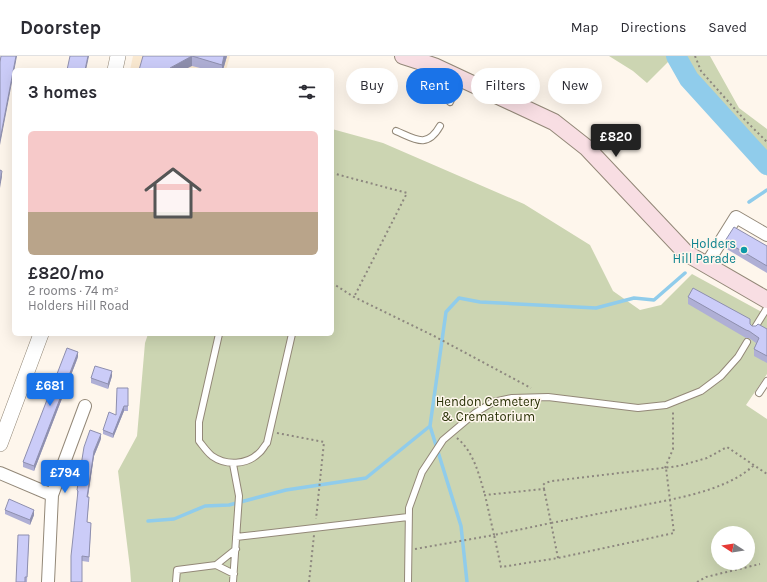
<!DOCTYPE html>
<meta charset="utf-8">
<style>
:root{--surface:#fff;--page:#f7f7f7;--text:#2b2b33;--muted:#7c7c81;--line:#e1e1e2;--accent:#1a73e8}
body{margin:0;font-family:Karla,sans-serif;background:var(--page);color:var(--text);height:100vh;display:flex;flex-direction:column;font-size:15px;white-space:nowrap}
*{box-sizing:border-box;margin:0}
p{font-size:13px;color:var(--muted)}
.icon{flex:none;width:22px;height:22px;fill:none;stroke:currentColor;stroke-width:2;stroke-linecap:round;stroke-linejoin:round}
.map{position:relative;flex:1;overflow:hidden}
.panel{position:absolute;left:12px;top:12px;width:322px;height:268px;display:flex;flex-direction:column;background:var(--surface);border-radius:6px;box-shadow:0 4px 16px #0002}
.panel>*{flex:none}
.hud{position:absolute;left:346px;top:12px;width:361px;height:36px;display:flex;gap:8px}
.needle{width:26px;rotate:282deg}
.controls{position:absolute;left:711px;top:470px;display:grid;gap:8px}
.controls a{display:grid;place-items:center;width:44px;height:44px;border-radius:50%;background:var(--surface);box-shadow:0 4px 16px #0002;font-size:20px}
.price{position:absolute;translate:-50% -34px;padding:0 9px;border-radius:4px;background:var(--accent);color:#fff;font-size:13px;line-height:26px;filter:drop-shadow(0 1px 2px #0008)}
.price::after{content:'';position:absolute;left:50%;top:24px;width:12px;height:9px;margin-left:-6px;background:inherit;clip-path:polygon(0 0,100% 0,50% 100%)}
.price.current{background:#222;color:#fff}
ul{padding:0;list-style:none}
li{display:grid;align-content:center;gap:8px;height:212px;padding:0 16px}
li span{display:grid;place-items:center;height:124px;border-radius:6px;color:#555}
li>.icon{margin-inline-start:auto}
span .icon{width:72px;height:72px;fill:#fffc;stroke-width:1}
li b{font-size:17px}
h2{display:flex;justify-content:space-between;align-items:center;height:48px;padding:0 16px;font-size:17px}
.chip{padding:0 14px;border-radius:18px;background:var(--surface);box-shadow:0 4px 16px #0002;font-size:14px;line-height:36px}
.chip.current{background:var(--accent);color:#fff}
header{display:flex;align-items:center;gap:24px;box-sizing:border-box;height:56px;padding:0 20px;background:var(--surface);border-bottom:1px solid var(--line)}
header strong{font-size:19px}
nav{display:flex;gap:22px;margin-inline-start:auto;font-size:14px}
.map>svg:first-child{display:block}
</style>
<header>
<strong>Doorstep</strong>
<nav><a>Map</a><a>Directions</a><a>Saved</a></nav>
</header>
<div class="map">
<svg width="767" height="526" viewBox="0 0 767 526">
<rect width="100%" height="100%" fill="#fef6ec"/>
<path fill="#fae9d1" d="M133,0H230L226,14H130Z"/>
<path fill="#ccd5b2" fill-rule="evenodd" d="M609,0H710L739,52L767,73V120L689,32L671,3L647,27L633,15Z
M332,73L383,87L524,148L590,189L613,235L640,254L661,249L692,218L767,259V318L746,349L767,363V526H131L130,512L118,415L137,380L145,287L148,278H332ZM718,477H748V507H718Z"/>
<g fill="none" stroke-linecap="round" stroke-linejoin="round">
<path stroke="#90cceb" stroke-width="3.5" d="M749,146L767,134
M148,465L174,463L205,450L229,449L286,434L366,422L430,370
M467,526L461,470L430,370L446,256L459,242L480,246L596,252L634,242L654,244L685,217"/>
<path stroke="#90cceb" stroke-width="20" d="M676,0L689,23L767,109"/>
<g stroke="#938878" stroke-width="8">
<path id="service" d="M450,46L460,24
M396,75C415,83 427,93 440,70
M754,273L767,252
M219,278L199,366V385C203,390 207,396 212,400C226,410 247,409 259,397C262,395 264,390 267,387L292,278
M759,337L767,325
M233,408L239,440L233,526
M236,481L408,461
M216,509L234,518
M176,526L177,514L216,509L236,493
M408,526L409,452L422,416L443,384L475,357L493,346L512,342L548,341L638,352L666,349L701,335L721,320L738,301L747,286"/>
</g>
<g stroke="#938878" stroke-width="14">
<path id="minor" d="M706,209L736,161L767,179
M0,417L52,439
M48,526L52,439L85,350"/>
</g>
<g stroke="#938878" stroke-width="16">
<path id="tertiary" d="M115,14L118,0
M0,388L41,278"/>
</g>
<g stroke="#938878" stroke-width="18">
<path id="secondary" d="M403,0L434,10L554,66L587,92L686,197L767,244"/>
</g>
<path stroke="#8d877f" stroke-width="2" stroke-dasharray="2 3" stroke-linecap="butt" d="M695,0L701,15L742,61L767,86
M332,117L407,137L354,241
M332,227L354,241L434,280L531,332
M277,377L324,386L316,463
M457,382C474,396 479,419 485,439
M665,412L673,393V355
M544,433L551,467C578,462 606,456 634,451C671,443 726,436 754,409
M415,493L494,479L485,439L544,433L543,429L545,427L552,425L679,410L707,402L727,391L767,418
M558,502L551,467L494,479L501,511L558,502L674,477L666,412
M309,526L314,479
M697,526L706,521L760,508"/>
<use href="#service" stroke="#fff" stroke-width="6"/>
<use href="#minor" stroke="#fff" stroke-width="12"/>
<use href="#tertiary" stroke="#fff" stroke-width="15"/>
<use href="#secondary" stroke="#f8dee3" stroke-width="16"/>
</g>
<path fill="#afafd5" d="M143,0H227L223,14H208L192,10Z
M725,185L767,190V217L725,192Z
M688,241L750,268L752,270L767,273V307L754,300V293L756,287L749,282H746L688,248Z
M78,301L34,415L23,411V406Z
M112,320L108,333L91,327V322Z
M128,332V355H124L113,382L103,378V374L116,359Z
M101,383L94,400L88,441L89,446L87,466L91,472L89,506L82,505L78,439H77V434Z
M5,454L34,459L30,469L5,458Z
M29,479L27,526H16Z"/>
<path fill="#8e8fae" d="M16,0H17L0,89V84Z
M88,0H89L86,14H85Z
M192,0V10L184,14H169L170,12Z
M224,0H227L223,14H222V9Z
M2,115V120L0,132V127Z
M78,296V301L34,415V410Z
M112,315V320L108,333V328Z
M124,350V355L113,382V378Z
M101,378V383L94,400L87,446V441L94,395Z
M34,454V459L30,469V464Z"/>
<path fill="#cbccf8" stroke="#8e8fae" d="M1,0H16L0,84V6Z
M70,0H88L85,14H67Z
M143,0H224L222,9L192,0L170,12L169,14H139Z
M0,114L2,115L0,127Z
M734,171L767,190V210L725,185Z
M693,232L750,263V268L752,270H756L758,268L767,273V300L754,293L759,282L749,275L746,274L688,241Z
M67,292L78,296L34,410L23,406Z
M95,310L112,315L108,328L91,322Z
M117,332H128V350H124L113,378L103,374L109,356L116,359Z
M90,374L101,378L94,395L87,441H89L87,466L91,467L89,501L82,500V526H71V500L78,435L77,434L84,391Z
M9,443L34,454L30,464L5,454Z
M18,479H29L27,521H25V526H16Z"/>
<circle fill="#0f9aa8" stroke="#fef6ec" stroke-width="1.5" cx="744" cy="194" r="4"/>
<g text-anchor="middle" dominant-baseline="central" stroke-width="3" stroke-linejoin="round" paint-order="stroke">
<g font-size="13" fill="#0d838f" stroke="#fef6ec" text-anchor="end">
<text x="736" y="187">Holders<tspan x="736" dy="15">Hill Parade</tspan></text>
</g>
<g font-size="13" fill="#293106" stroke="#fef6ec">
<text x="488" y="345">Hendon Cemetery<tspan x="488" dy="15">&amp; Crematorium</tspan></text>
</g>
</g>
</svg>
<div class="controls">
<a><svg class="needle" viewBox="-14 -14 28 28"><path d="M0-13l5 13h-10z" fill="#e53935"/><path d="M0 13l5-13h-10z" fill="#7c7c81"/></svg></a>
</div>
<b class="price current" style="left:616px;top:102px">£820</b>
<b class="price" style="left:50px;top:351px">£681</b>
<b class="price" style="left:65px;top:438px">£794</b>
<div class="hud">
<a class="chip">Buy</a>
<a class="chip current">Rent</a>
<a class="chip">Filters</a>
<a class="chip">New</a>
</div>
<section class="panel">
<h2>3 homes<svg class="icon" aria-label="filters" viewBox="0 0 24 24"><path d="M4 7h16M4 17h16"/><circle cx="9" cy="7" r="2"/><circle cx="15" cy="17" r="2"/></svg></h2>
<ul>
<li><span style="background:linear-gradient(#f6c9c9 65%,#b9a48a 0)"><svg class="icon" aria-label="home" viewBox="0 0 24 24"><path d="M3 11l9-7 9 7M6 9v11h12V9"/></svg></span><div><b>£820/mo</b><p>2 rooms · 74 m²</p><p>Holders Hill Road</p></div></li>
</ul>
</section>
</div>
